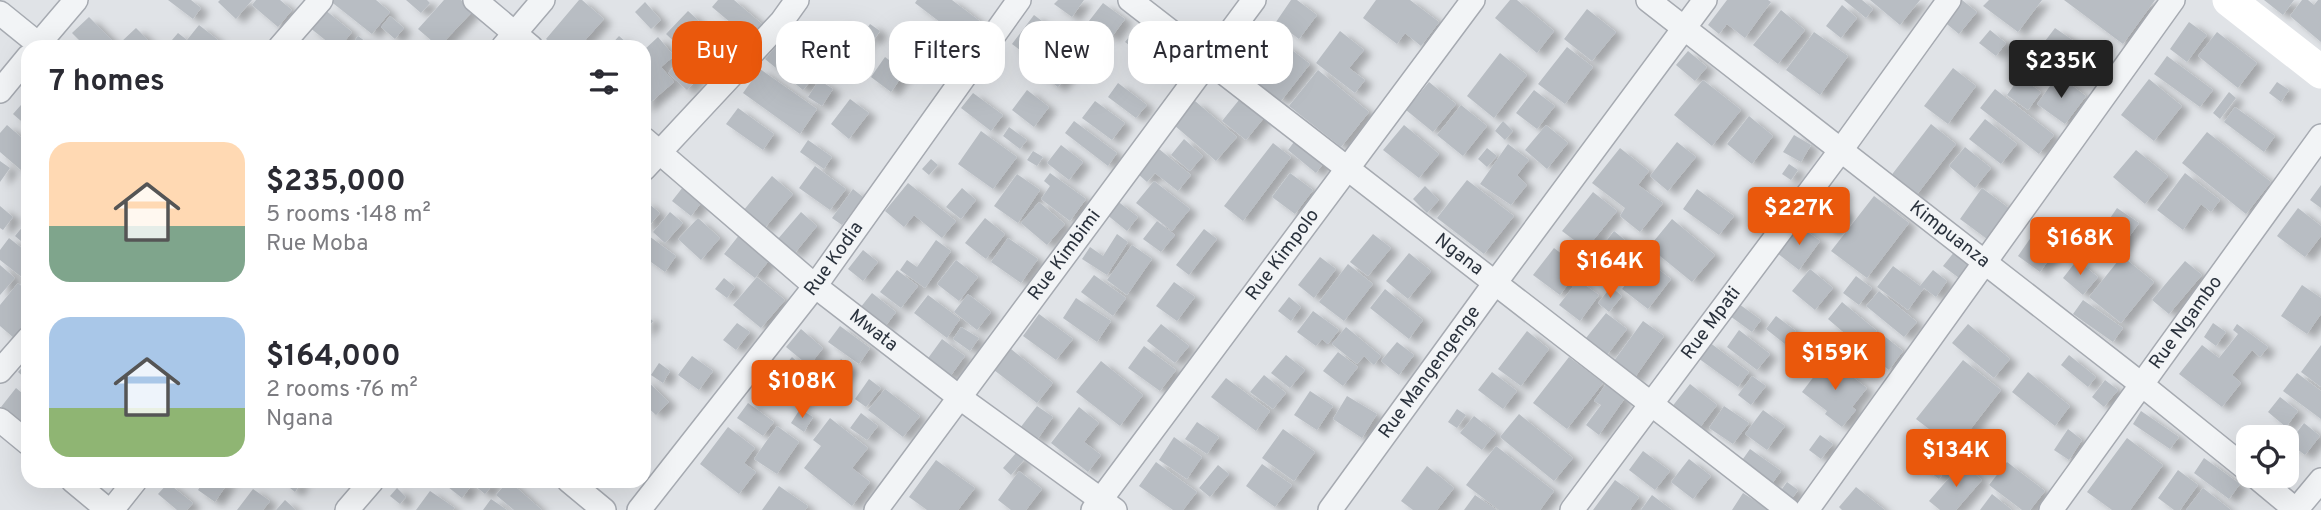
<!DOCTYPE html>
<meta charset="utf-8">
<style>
:root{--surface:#fff;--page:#f2f2f3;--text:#2b2b33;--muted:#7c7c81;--accent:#ea580c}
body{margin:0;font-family:Overpass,sans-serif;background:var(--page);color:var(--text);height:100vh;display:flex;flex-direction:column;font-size:26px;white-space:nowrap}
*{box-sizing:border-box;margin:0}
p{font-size:23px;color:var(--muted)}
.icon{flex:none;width:38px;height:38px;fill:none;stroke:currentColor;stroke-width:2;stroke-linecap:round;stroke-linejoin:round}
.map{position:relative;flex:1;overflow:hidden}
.sheet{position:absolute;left:21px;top:40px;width:630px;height:448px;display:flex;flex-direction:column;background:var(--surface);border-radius:21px;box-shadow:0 7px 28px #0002}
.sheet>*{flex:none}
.banner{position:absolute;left:672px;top:21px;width:665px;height:63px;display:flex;gap:14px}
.buttons{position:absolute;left:2236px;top:425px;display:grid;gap:14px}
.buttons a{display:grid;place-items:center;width:63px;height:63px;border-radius:14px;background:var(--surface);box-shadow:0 7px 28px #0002;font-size:35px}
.price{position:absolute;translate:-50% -60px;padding:0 16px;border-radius:7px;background:var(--accent);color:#fff;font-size:23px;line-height:46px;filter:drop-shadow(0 2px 4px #0008)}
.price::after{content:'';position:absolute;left:50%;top:42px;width:21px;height:16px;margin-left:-10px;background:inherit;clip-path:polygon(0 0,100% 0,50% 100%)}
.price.current{background:#222;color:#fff}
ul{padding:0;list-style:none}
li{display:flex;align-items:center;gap:21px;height:175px;padding:0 28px}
li span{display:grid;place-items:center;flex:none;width:196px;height:140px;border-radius:21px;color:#555}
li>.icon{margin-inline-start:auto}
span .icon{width:84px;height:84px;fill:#fffc;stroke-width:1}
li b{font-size:30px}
h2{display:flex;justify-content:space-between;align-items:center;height:84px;padding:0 28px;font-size:30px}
.chip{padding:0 24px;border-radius:21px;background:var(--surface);box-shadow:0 7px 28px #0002;font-size:24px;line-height:63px}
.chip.current{background:var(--accent);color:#fff}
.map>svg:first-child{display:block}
</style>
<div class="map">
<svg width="2321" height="510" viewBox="0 0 2321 510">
<defs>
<filter id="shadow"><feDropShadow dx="8" dy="4.5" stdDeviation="3.5" flood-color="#0004"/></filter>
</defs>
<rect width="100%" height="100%" fill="#e0e3e7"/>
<path fill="#b8bdc3" filter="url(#shadow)" d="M168,0H191L201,8L193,19Z
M220,0H252L236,19L218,2Z
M256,0H280L292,10L278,27L252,5Z
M329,0H376L390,12L372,34Z
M406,0H427L430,3L421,13Z
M444,0H461L473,11L439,47L418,29Z
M579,0H582L604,19L579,47H556L546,39Z
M718,0H734L762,24L747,42L729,27L731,23L712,7Z
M917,0H952L981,22L966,42L915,3Z
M1058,0H1084L1072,17L1054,4Z
M1291,0H1297L1317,15L1299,39L1276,22Z
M1376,0H1410L1439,22L1421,46L1405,33L1397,44L1363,18Z
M1510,0H1517L1554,31L1537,53L1495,18Z
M1727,0H1768L1771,2L1745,38L1727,24L1719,34L1708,25Z
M1844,0H1862L1873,9L1866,18Z
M1870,0H1920L1900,25Z
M1958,0H1962L1977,12L1959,34L1942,20Z
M1989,0H2042L2018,32L1983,6Z
M2064,0H2155L2123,44Z
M2264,0H2294L2283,15Z
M2302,0H2308L2314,5L2318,0H2321V42L2290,16Z
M645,2L661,20L651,29L635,12Z
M1103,3L1125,19L1111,38L1089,21Z
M1842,5L1857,18L1841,38L1826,26Z
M324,9L352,32L340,47H334L309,27Z
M1587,9L1616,32L1592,61L1564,39Z
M1781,10L1805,30L1778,64L1753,45Z
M688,11L709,30L687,54L666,34Z
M1034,15L1042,21L1020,50L1012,44Z
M390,16L404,28L395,39L381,27Z
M89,17L119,47H86L72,33Z
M842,21L867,41L848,65L823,44Z
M1141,21L1187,56L1171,77L1125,42Z
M2189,22L2207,35L2187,62L2170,49Z
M1191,23L1208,35L1199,46L1183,34Z
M870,24L880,31L873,41L863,34Z
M199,25L218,40L212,47H166L178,33L187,40Z
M935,27L957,44L942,64L920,47Z
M136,28L155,47H126L121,42Z
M2055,28L2084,48L2069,70L2039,49Z
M1049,29L1082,55L1058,87L1024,62Z
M1990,30L2006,43L1996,56L1979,43Z
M1340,31L1364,50L1349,68L1365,80L1355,93L1316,63Z
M715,32L740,51L724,71L699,52Z
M1814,32L1848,56L1820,95L1786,70Z
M2217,32L2257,63L2238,88L2198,56Z
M358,36L373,47H350Z
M619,36L627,43L623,47H609Z
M785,36L823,67L803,90L765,59Z
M658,37L674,56L661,67L674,82L644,108V50Z
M2023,43L2051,63L2045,73L2016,53Z
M1284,44L1310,64L1281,101L1255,82Z
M1567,47L1593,67L1565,104L1538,84Z
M1688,51L1707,67L1695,81L1676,65Z
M1500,53L1527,75L1494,118L1467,96Z
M2167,56L2213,90L2200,107L2154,74Z
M885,57L905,72L891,92L871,77Z
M681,59L700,77L687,90L668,73Z
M1953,68L1976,86L1948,124L1924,106Z
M760,69L817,109L800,134L743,93Z
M1318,70L1369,112L1341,147L1289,106Z
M2058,75L2086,96L2065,124L2037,104Z
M2020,77L2041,92L2028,110L2007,95Z
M2149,79L2182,106L2154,141L2121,115Z
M819,80L833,89L822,106L808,97Z
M1703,80L1741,110L1712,146L1674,115Z
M1429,82L1456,104L1433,132L1406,110Z
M2277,82L2289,90L2281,102L2269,93Z
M1118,83L1147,105L1136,118L1108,97Z
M1995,89L2054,135L2039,154L1980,108Z
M1027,90L1049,107L1034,127L1012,110Z
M1534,90L1555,106L1537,129L1516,113Z
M2229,92L2236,98L2220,119L2213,113Z
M973,93L1003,115L991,131L961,108Z
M1243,95L1267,114L1246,140L1222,121Z
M28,97V127L13,114Z
M850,99L869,113L849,139L831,124Z
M1095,101L1125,123L1112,140L1082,118Z
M1195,101L1237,137L1216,161L1174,125Z
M1461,105L1487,126L1463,156L1437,135Z
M2235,107L2275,136L2264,152L2224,122Z
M738,108L774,134L763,150L726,124Z
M1749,116L1773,136L1752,164L1727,144Z
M1985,119L2017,144L2001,164L1969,139Z
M1074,121L1117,153L1108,166L1065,133Z
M1503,121L1513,131L1505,140L1495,131Z
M1931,124L1956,144L1915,197L1890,177Z
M7,125L28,143V176L0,152V133Z
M1404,125L1439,154L1419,178L1383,150Z
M1546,125L1568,143L1547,169L1525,150Z
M1009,127L1027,140L1020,149L1003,136Z
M981,131L1017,157L993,189L958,164Z
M2207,132L2271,182L2246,214L2182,163Z
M1794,135L1811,145L1801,162L1783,152Z
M1297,138L1326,160L1316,173L1288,150Z
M1184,139L1203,156L1190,171L1171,155Z
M808,140L832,157L824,169L800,152Z
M1677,142L1696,157L1668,191L1650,176Z
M1273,143L1291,157L1243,221L1224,206Z
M1508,144L1529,160L1517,175L1527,185L1511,205L1480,184Z
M1061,145L1083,162L1069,180L1047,163Z
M1965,147L1991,168L1975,188L1949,166Z
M1487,148L1497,156L1487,167L1478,159Z
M1620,148L1649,171L1638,185L1663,203L1640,232L1620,216L1625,208L1592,183Z
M1159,149L1191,175L1178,191L1155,173L1147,182L1138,174Z
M2136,150L2168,176L2145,204L2113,177Z
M1033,151L1043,157L1037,166L1027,160Z
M931,159L938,165L929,175L922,169Z
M0,161L10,168L0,182Z
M1789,164L1798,170L1791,180L1782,174Z
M815,166L846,189L830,210L799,188Z
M1050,173L1086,199L1070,221L1041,199L1050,186L1044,181Z
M1290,173L1313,190L1295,214L1272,197Z
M2185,173L2220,200L2211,212L2201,204L2183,230L2157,210Z
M1017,174L1040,190L1018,223L994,206Z
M772,176L793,194L764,229L743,211Z
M1467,180L1514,216L1484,254L1437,218Z
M1154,181L1190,209L1172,231L1136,203Z
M908,183L956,221L942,238L914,215L904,227L885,211Z
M2321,185V208L2310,200Z
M1425,186L1439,200L1427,213L1413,199Z
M683,187L702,202L691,216L672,201Z
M962,188L976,200L961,219L946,207Z
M1982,188L2010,209L1987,239L1960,219Z
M853,189L863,197L842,225L832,218Z
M1697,189L1734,216L1719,235L1683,209Z
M1593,192L1617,211L1586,249L1562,231Z
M1874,196L1909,223L1867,278L1831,251Z
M1825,197L1847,214L1834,231L1812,214Z
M644,200L660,213L647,228L644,225Z
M1116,200L1138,217L1127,231L1106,214Z
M1039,202L1065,224L1047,245L1021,223Z
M0,206L13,217L3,230L0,228Z
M2117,208L2139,223L2121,248L2100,233Z
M2298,208L2321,226V236L2305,257L2277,236Z
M670,212L683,223L665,243L653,232Z
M801,212L817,226L794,254L777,240Z
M698,218L720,238L701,260L678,239Z
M985,218L1005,234L986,259L965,243Z
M1672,219L1715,255L1692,282L1649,247Z
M28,220V247L15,236Z
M2043,220L2066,236L2040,272L2018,256Z
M1157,221L1175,235L1161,252L1143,239Z
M1798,225L1820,241L1799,270L1777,253Z
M1204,229L1217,239L1189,275L1176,265Z
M1614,231L1632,246L1615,267L1597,253Z
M740,234L771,258L755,278L724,254Z
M1117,234L1128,242L1107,275L1082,259L1090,247L1103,256Z
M1373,234L1391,248L1368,276L1350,262Z
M649,236L676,256L665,272L644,257V243Z
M9,238L28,253V282L0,260V250Z
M1008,238L1038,259L1021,283L991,262Z
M936,240L951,251L925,288L900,270L907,260L917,267Z
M1132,245L1152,259L1127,295L1107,280Z
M1554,248L1580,268L1560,295L1533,275Z
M863,250L878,262L863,281L848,269Z
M1955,251L1971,263L1959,278L1943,266Z
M1409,253L1431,271L1408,299L1386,281Z
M2122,256L2154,282L2121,323L2089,297Z
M1320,257L1336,269L1314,298L1298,285Z
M1645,259L1671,279L1648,309L1622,289Z
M956,260L978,277L959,301L937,284Z
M2077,260L2098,277L2083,295L2063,278Z
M2185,261L2202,275L2169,314L2152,300Z
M1348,264L1373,284L1344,321L1319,302Z
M0,265L15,278L0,295Z
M1893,266L1920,286L1933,270L1947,281L1936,297L1924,288L1908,310L1877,287Z
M1810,269L1833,288L1815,310L1792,291Z
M897,270L918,286L901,308L880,292Z
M1094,275L1126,298L1113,316L1081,292Z
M1856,276L1872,288L1859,305L1843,293Z
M757,277L785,300L761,328L733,305Z
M724,278L735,287L727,298L715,289Z
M1578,280L1599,295L1580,321L1559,305Z
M1174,282L1195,297L1177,321L1156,306Z
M18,283L28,292V321L14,338L0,326V305Z
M2302,285L2321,298V314L2307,334L2281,316Z
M1611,287L1622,296L1609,312L1598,303Z
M1385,289L1423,320L1409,339L1370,308Z
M1879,291L1917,322L1904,337L1866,306Z
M872,293L896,312L884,328L860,308Z
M968,294L991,312L977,330L954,312Z
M928,295L960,319L947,338L914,313Z
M1289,297L1301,307L1291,321L1278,311Z
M1076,298L1111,321L1097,342L1063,318Z
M2083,300L2123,328L2113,342L2073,314Z
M1842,302L1877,331L1863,349L1828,319Z
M1739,304L1761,320L1752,332L1730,316Z
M1313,311L1339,330L1328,344L1322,339L1316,346L1297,332Z
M1606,313L1627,329L1607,355L1586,338Z
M1039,314L1073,339L1056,360L1023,336Z
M646,315L653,321L644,334V318Z
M1776,316L1796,331L1785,344L1766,329Z
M1643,321L1664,336L1633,380L1611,365Z
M737,323L750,332L736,350L723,340Z
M2213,323L2226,332L2216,346L2204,337Z
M1161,324L1189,346L1175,363L1147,341Z
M1968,324L2010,359L1994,378L1952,343Z
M2237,324L2268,347L2260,357L2252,350L2232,375L2241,383L2222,407L2179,374L2202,345L2219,358L2238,334L2233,330Z
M840,326L870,348L859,364L828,342Z
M961,327L979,338L970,351L953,339Z
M1346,327L1381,356L1374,365L1364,356L1357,364L1332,344Z
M801,329L823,348L809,366L786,347Z
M1739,330L1770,354L1757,370L1727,347Z
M1527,331L1549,349L1521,386L1498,369Z
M1883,335L1903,351L1889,370L1868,354Z
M1839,338L1856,351L1844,367L1827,354Z
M942,339L965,356L949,378L926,361Z
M1397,342L1414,355L1399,375L1381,361Z
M1709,342L1749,372L1738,387L1698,358Z
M2321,345V387L2301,372Z
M1144,346L1176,370L1160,391L1128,368Z
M1011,349L1053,383L1037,403L994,370Z
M1338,352L1358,367L1343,386L1323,371Z
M1286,355L1305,370L1290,388L1271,373Z
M2069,355L2096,377L2088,387L2061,365Z
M692,356L713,371L699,390L678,375Z
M792,357L820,382L802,402L775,377Z
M1569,357L1603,383L1567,429L1533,403Z
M1828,358L1867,388L1852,407L1856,410L1842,427L1825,414L1827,411L1802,392Z
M841,359L852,367L839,384L828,376Z
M28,360V381L18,372Z
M1963,360L2001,390L1955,449L1916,419Z
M1101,361L1143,395L1120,426L1076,392Z
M659,363L670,371L663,383L651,375Z
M1492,372L1517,391L1503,409L1478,390Z
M2028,372L2070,406L2055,426L2012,392Z
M2297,373L2321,391V419L2283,391Z
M1264,375L1286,393L1273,409L1250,392Z
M1752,376L1766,386L1751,405L1738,395Z
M644,378L669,402L656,415L644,404Z
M1226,378L1270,411L1256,431L1211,397Z
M869,379L881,388L866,407L855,399Z
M2105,380L2118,390L2104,407L2092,397Z
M1606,384L1625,398L1599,435L1586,425L1601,405L1594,401Z
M1690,384L1717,405L1698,430L1671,408Z
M16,388L28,398V421L24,425L1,407Z
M885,389L920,416L903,437L868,410Z
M1310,391L1333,406L1317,430L1294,415Z
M1347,396L1377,414L1362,438L1333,419Z
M2280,397L2298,411L2286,427L2268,412Z
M748,403L774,422L763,436L737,418Z
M1037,406L1053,417L1037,440L1020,428Z
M1724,406L1749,423L1733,444L1709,428Z
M1079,407L1099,423L1084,442L1101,455L1088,472L1051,443Z
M800,409L813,417L804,432L791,423Z
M1457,409L1466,415L1457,428L1448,422Z
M1763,410L1785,426L1767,450L1745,434Z
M2141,411L2179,437L2170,449L2133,424Z
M861,413L878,426L867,440L850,428Z
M1519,414L1573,458L1554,481L1500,437Z
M1474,416L1496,433L1482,450L1460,433Z
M830,418L868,448L852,468L870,482L852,506L804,468L821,446L813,440Z
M1197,422L1219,437L1207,454L1185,439Z
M2304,423L2320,436L2305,455L2289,443Z
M777,426L799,442L777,474L754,459Z
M728,427L755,448L744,463L756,472L739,494L700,464Z
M1283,429L1315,452L1294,481L1262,458Z
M2068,429L2082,440L2069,460L2054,450Z
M1820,435L1833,444L1821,459L1809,450Z
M1927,435L1956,456L1939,479L1910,457Z
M1174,437L1202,457L1187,479L1159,460Z
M2127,438L2163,465L2130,510H2112L2087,492Z
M1496,446L1554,491L1540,510H1499L1466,485Z
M1750,449L1781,471L1769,488L1738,466Z
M1643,451L1670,471L1655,490L1629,470Z
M1016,453L1024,460L1011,475L1003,468Z
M2204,458L2240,484L2229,499L2194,473Z
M1689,459L1711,476L1693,499L1671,482Z
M936,460L975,488L958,510H927L909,497Z
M1156,462L1197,492L1183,510H1173L1139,486Z
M2007,462L2045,491L2030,510H2022L1989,485Z
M1962,463L1982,480L1956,510H1940L1929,501Z
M1262,464L1292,485L1275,507L1246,486Z
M1218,465L1229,474L1210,497L1199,488Z
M1427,466L1454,488L1437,510H1413L1401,501Z
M2178,470L2198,485L2180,510H2174L2158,498Z
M1019,471L1042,489L1026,510H1011L998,500Z
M1615,480L1639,497L1630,510H1593Z
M204,481H229L215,502L198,490Z
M287,481H302L295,492L285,484Z
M453,481H465L471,486L462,498L448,487Z
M469,481H496L485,494Z
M508,481H509L542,510H514L496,495Z
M1787,482L1798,490L1788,504L1777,496Z
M168,483L193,503L187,510H177L158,494Z
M779,486L808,506L805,510H762Z
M1856,487L1885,510H1842L1839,507Z
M397,488L406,497L400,504L390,496Z
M2203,488L2231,510H2186Z
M253,489L270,501L263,510H237Z
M430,491L455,508L453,510H416Z
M1743,493L1769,510H1732Z
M1992,494L2012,510H1980Z
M1475,495L1497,510H1464Z
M1652,495L1672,510H1641Z
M491,499L507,510H483Z
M285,500L296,510H276Z"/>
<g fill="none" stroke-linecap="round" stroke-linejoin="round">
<g stroke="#a6aab1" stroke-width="26">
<g id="street">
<path d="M475,0L531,47"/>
<path id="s1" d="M1130,0L1788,510"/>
<path id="s2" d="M1648,0L2141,384L2249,471"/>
<path d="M0,13L42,47"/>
<path d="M36,47L76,0"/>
<path d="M280,47L321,0"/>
<path d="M503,47L543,0"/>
<path d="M0,91L28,57"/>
<path id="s3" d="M644,139L815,286L959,397L1115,510"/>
<path d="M644,169L782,21L797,0"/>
<path d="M0,371L28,339"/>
<path d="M0,420L28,443"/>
<path d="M2255,476L2296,510"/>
<path d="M73,481L108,510"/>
<path d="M569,481L604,510"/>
<path d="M112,510L135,481"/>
<path d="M347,510L372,481"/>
<path id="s4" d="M639,510L815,286L1019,0"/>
<path id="s5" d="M876,510L1254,0"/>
<path id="s6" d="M1093,510L1473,0"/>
<path id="s7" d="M1330,510L1495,283L1705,0"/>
<path id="s8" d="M1572,510L1841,150L1949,0"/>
<path d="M1807,510L2173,0"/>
<path id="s9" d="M2051,510L2321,136"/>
<path d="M2296,510L2321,480"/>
</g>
</g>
<use href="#street" stroke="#f2f4f6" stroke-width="23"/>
<path stroke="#fff" stroke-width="33" d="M2229,0L2321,72"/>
</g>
<g text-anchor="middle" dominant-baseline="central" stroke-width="7" stroke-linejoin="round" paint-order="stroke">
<g font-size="19" fill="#2a323d" stroke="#eff2f5">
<text stroke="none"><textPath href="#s2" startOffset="382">Kimpuanza</textPath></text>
<text stroke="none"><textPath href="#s5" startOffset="317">Rue Kimbimi</textPath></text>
<text stroke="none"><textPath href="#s6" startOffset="318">Rue Kimpolo</textPath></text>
<text stroke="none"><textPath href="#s1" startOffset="416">Ngana</textPath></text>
<text stroke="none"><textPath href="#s4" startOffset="318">Rue Kodia</textPath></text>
<text stroke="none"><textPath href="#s8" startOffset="233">Rue Mpati</textPath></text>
<text stroke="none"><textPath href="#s9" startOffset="231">Rue Ngambo</textPath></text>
<text stroke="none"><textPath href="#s3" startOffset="299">Mwata</textPath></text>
<text stroke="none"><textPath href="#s7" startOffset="170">Rue Mangengenge</textPath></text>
</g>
</g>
</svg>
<div class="buttons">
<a><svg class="icon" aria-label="locate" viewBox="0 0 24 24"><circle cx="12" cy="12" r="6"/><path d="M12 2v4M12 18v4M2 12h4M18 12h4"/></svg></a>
</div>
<b class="price current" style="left:2061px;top:100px">$235K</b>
<b class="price" style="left:1799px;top:247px">$227K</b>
<b class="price" style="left:2080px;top:277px">$168K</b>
<b class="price" style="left:1610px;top:300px">$164K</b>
<b class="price" style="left:1835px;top:392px">$159K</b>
<b class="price" style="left:802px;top:420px">$108K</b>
<b class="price" style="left:1956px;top:489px">$134K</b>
<div class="banner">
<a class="chip current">Buy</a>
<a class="chip">Rent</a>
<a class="chip">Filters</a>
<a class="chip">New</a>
<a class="chip">Apartment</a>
</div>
<section class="sheet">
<h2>7 homes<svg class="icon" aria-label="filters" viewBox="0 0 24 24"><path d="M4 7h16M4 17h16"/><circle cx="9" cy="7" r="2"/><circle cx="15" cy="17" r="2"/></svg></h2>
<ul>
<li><span style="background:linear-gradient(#ffd9b3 60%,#7fa58c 0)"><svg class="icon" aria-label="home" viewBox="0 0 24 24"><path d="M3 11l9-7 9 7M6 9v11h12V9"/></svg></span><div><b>$235,000</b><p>5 rooms · 148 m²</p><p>Rue Moba</p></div></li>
<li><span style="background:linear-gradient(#a9c7e8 65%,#8fb573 0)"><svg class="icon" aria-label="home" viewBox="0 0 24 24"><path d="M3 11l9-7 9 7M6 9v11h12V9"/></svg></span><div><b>$164,000</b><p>2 rooms · 76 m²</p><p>Ngana</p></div></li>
</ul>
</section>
</div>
